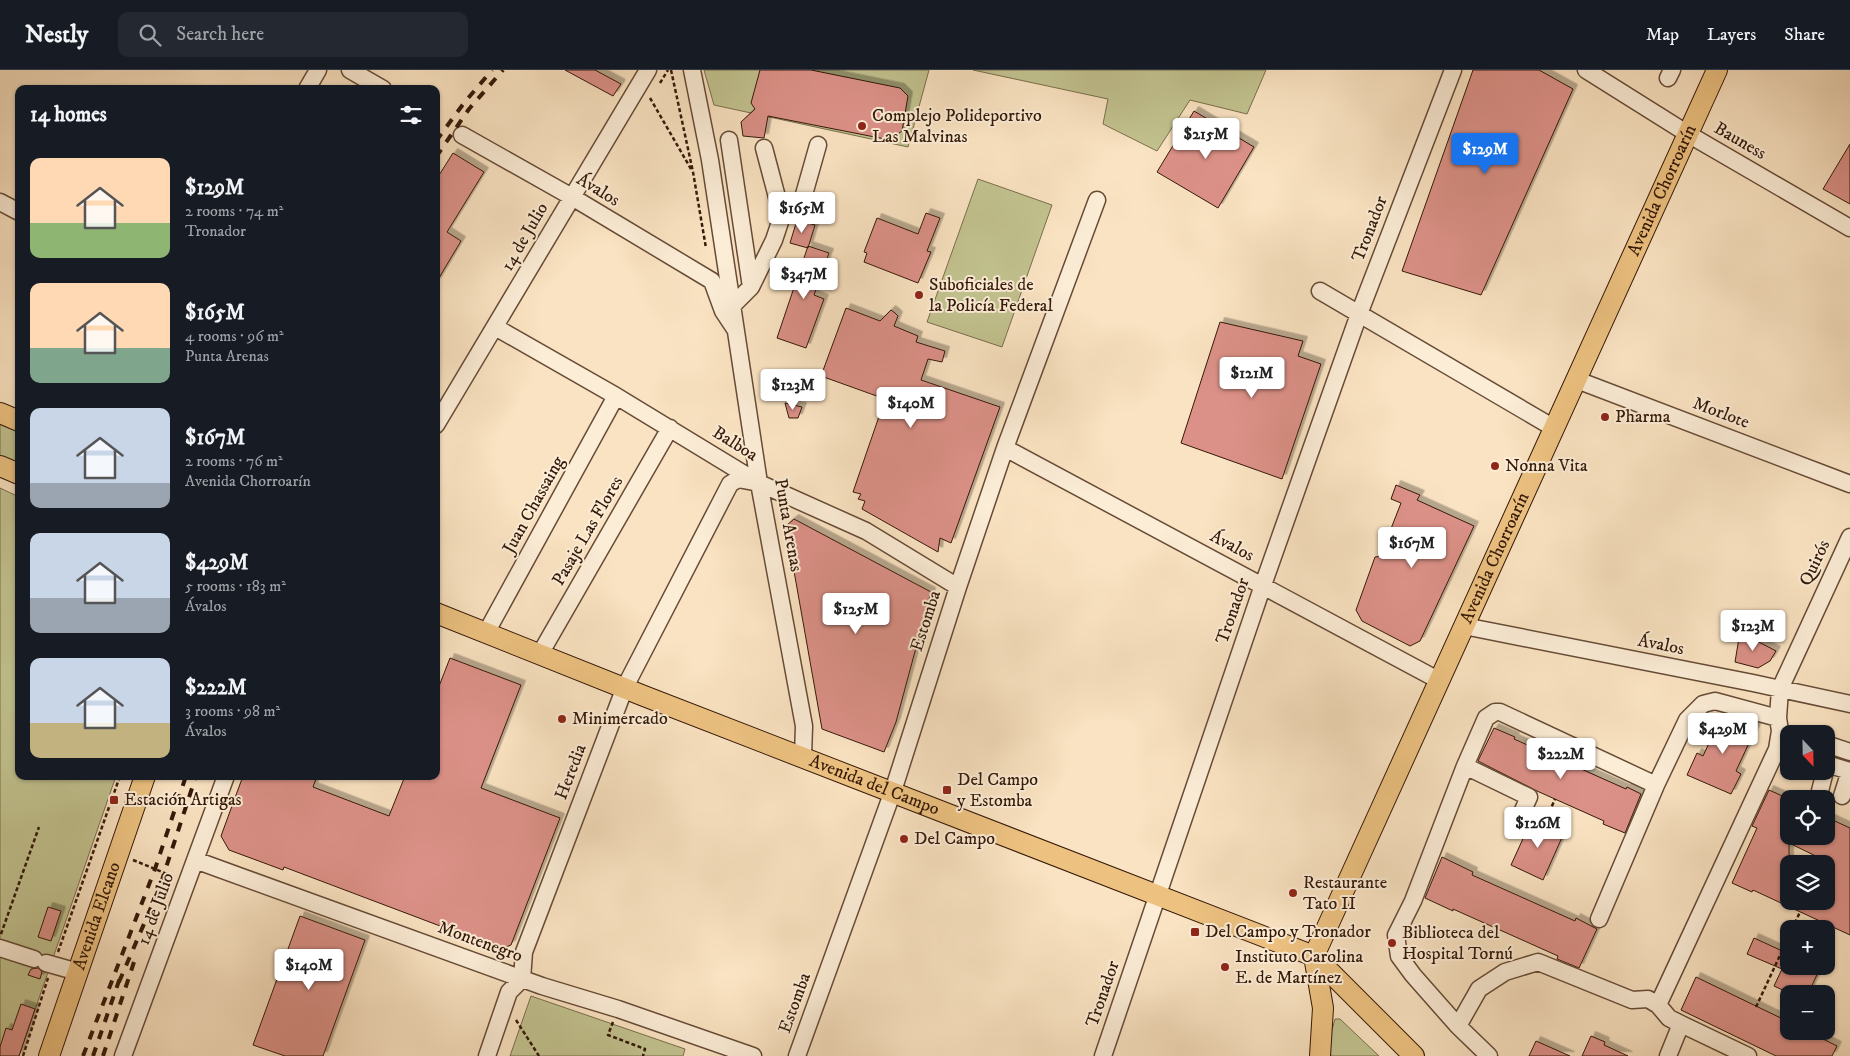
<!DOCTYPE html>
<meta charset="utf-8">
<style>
:root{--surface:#171b24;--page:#242831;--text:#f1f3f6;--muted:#9ea1a6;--line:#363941;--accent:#1a73e8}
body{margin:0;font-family:"IM FELL DW Pica",serif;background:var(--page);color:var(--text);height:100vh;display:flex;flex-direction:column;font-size:19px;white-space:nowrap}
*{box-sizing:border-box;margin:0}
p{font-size:16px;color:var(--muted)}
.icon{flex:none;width:28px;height:28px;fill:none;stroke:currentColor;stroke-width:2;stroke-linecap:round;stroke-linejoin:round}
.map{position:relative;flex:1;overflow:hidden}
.details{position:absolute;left:15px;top:15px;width:425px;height:695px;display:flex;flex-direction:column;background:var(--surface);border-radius:10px;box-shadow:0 1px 4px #0004}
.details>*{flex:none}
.needle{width:32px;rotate:158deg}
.tools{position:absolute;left:1780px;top:655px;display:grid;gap:10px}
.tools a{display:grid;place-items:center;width:55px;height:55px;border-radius:10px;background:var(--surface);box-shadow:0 1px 4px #0004;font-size:25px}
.price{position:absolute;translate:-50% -42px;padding:0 11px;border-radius:5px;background:#fff;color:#222;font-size:16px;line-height:32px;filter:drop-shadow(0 1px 2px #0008)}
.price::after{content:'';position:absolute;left:50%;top:30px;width:15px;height:11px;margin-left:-8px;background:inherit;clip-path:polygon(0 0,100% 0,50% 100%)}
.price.selected{background:var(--accent);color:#fff}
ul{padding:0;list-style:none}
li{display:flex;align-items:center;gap:15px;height:125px;padding:0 15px}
li span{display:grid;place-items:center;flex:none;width:140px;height:100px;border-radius:10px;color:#555}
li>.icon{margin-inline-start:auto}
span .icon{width:60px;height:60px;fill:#fffc;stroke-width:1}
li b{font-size:21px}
h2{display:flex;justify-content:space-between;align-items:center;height:60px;padding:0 15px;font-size:21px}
header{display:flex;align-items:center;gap:30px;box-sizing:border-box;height:70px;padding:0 25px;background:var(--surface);border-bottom:1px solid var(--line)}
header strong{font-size:24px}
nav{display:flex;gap:28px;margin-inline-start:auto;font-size:18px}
.search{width:350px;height:45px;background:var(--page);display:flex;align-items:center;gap:12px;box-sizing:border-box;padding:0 18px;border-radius:10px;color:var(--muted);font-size:19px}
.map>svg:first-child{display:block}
</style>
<header>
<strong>Nestly</strong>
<div class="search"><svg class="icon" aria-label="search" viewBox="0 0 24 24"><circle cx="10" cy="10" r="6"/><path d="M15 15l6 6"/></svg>Search here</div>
<nav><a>Map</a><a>Layers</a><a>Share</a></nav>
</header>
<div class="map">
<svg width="1850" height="986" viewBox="0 0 1850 986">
<defs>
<filter id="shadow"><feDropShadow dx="4.5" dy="-4.5" stdDeviation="0" flood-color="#0004"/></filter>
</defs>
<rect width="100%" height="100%" fill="#fae3c2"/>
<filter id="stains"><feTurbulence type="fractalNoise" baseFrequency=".004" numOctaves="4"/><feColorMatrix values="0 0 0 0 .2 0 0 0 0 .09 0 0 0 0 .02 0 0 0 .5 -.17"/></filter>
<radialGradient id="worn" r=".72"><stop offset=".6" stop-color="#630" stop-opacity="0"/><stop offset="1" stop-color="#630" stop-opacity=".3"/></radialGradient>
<path fill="#c2c390" stroke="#7b6e4c" d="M704,0H929L908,77L714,35Z
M973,0H1266L1247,44L1190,30L1157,81L1103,54L1108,29Z
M978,109L1052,135L1002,277L927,252Z
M0,352L19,361V396L0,387Z
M0,418L19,427V706H116L19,986H0Z
M531,926L685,979L683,986H510Z
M1335,949H1340L1379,986H1331L1328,975Z"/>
<path fill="#dc9188" stroke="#341808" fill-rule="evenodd" filter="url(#shadow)" d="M565,0H595L621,14L613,26Z
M760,0H811L900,18L908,26L902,61L890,70L768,46L764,68L743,66L741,52L755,39L751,33Z
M1473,0H1539L1573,19L1481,225L1402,201Z
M1194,41L1254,77L1218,138L1157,102Z
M1850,74V134L1823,119Z
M453,83L484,102L447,162L461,171L436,213V110Z
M926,143L940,148L927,181L931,182L918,213L864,192L867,183L864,182L877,148L918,164Z
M797,150L815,155L808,178L790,173Z
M808,176L829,183L814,225L824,229L806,278L777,268Z
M846,238L880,251L891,240L895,243L898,246L894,256L918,266L916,272L945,281L942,292L928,289L921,310L1000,337L951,473L940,468L938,482L862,439L865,431L858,429L861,424L853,422L885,329L821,306Z
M1220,252L1303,271L1298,286L1321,294L1282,409L1181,373Z
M785,333L802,337L798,348H789Z
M1396,415L1420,425L1417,430L1474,456L1420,571L1410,576L1362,551L1356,540L1375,487L1390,485L1385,474L1401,433L1391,429Z
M794,449L931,522L896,652L884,682L822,659L786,456Z
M1740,562L1776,581L1770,591L1758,598L1735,592Z
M450,588L521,615L481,718L560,748L511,875L501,879L284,797L283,800L229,780L221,766L243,706H317L313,717L389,746L405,706H436V624Z
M1723,643L1756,658L1736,701L1741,704L1731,724L1687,705L1697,683L1703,686Z
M1494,658L1515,667L1514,669L1626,719L1627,717L1641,724L1625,763L1603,754L1604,751L1537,721L1478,691Z
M1769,720L1789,729V766H1826V747L1850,758V865L1753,820L1752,822L1732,813L1757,758L1752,756ZM1789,773L1826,791V831H1789Z
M1532,749L1564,763L1543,810L1511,795Z
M1442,787L1473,802L1472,805L1575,851L1576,848L1597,859L1579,898L1557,889L1558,886L1453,839V841L1425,828Z
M48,837L61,841L51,871L38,867Z
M300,846L365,870L323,986H285L253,975Z
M1754,868L1789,884V896H1821L1808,924H1791L1774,916L1782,899L1747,884Z
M31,899L38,898L42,902L40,909L28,905Z
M1696,907L1789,952V961H1807L1837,976L1832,986H1776L1681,940Z
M21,934L35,939L19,986H0V977L6,958L12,960Z
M1591,966L1605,972L1604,975L1628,986H1582Z
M1536,971L1570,986H1529Z"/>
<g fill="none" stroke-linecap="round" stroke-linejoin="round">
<g stroke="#664b36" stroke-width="19">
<path id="minor" d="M350,0L383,19
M692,0L710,90L759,413L804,656L803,686
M1586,0L1688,64L1850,158
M1668,8L1672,0
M307,19L318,0
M462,65L572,127L712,211L723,241L735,259
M729,70L751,217L734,234
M764,78L782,146
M0,132L19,142
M751,217L774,170L782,146L803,128L818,75
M1320,221L1554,358
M495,257L616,326L759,413L866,461L958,517
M1577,310L1850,414
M436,355L648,0
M1005,378L1440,611
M1464,556L1753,613L1850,634
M486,563L616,326
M540,584L670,358
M1826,674L1850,682
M1826,694L1850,701L1842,726
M1820,721L1825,701
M1519,749L1529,727L1465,696L1486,648L1495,642H1500L1656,715
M195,790L542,916L618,939L753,986
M1599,849L1656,715L1687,650L1703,634L1715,631L1778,648
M0,878L34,889
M46,893L78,902
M1658,935L1777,679L1780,661L1778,648L1780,619L1850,467
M1458,956L1413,905L1399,886L1396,865L1413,831L1465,696
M123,986L226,706
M487,986L509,922L522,909L524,882L625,617L730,414L738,409L759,413
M797,986L893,721L958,517L1005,378L1097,130
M1103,986L1263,515L1359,244L1453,0
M1489,986L1458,956L1479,919L1505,902L1538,892L1632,930L1648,929L1658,935L1669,948L1681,954
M1668,986L1681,954L1748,986"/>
</g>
<g stroke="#341808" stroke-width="22">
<g id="major">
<path d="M0,343L19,351"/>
<path d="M0,396L19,404"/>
<path id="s1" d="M436,543L644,626L1314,886L1414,986"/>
<path id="s2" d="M49,986L145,706"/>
<path id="s3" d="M1320,986L1323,938L1314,886L1717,0"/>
</g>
</g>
<path stroke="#341808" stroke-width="2.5" stroke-dasharray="4 2.5" stroke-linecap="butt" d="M671,0L693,102L706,178
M660,13L668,0
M650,28L691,99
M1544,754L1555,729
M133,790L172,806
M1792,859L1800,842
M1,864L39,757
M58,882L120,706
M1756,937L1789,866
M516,950L539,986
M613,952L608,965L645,979L643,986
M23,986L48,908"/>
<use href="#minor" stroke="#fcedd7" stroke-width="16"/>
<use href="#major" stroke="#edc281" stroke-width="20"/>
<path stroke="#341808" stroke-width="4" stroke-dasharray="9 9" stroke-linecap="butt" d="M436,71L464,33L492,0
M436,87L469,39L503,0
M119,912L159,819L196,706
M83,986L155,799L186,706
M93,986L121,905
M103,986L134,892"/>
</g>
<g fill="#8f2418" stroke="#fcedd7" stroke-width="2">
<circle cx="862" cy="56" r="5"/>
<circle cx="919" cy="225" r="5"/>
<circle cx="1605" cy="347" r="5"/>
<circle cx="1495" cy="396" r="5"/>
<circle cx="562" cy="649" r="5"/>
<rect x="942" y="715" width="10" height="10" rx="2.5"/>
<rect x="109" y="725" width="10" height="10" rx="2.5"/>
<circle cx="904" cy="769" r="5"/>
<circle cx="1293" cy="823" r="5"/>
<rect x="1190" y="857" width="10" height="10" rx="2.5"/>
<circle cx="1392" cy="873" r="5"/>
<circle cx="1225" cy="897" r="5"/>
</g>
<g text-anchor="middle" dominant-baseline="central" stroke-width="4" stroke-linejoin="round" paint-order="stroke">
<g font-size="18" fill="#341808" stroke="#fcedd7" text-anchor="start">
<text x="872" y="46">Complejo Polideportivo<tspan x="872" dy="21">Las Malvinas</tspan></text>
<text x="929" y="215">Suboficiales de<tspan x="929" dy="21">la Policía Federal</tspan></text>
<text x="1615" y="347">Pharma</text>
<text x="1505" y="396">Nonna Vita</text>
<text x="572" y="649">Minimercado</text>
<text x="957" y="710">Del Campo<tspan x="957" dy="21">y Estomba</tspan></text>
<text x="124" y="730">Estación Artigas</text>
<text x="914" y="769">Del Campo</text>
<text x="1303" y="813">Restaurante<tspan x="1303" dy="21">Tato II</tspan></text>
<text x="1205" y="862">Del Campo y Tronador</text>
<text x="1402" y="863">Biblioteca del<tspan x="1402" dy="21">Hospital Tornú</tspan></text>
<text x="1235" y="887">Instituto Carolina<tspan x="1235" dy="21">E. de Martínez</tspan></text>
</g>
<g font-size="18" fill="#341808" stroke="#fcedd7">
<text transform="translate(1740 71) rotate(30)">Bauness</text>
<text transform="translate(598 120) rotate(31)">Ávalos</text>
<text stroke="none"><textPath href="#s3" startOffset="942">Avenida Chorroarín</textPath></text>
<text transform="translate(1370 159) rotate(-69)">Tronador</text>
<text transform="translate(525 167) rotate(-60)">14 de Julio</text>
<text transform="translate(1721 343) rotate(21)">Morlote</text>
<text transform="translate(735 374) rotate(32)">Balboa</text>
<text transform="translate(534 435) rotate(-61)">Juan Chassaing</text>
<text transform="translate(788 455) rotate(80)">Punta Arenas</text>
<text transform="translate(588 461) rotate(-60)">Pasaje Las Flores</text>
<text transform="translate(1232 476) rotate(28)">Ávalos</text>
<text stroke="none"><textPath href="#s3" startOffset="538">Avenida Chorroarín</textPath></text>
<text transform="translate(1815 493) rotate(-65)">Quirós</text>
<text transform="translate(1233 541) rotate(-71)">Tronador</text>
<text transform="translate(926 551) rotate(-72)">Estomba</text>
<text transform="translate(1661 575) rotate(11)">Ávalos</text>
<text transform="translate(571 702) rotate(-69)">Heredia</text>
<text stroke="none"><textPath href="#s1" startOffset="471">Avenida del Campo</textPath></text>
<text transform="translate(156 839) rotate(-70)">14 de Julio</text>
<text stroke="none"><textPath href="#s2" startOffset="148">Avenida Elcano</textPath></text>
<text transform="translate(480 872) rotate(20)">Montenegro</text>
<text transform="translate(1103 924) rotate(-71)">Tronador</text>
<text transform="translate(795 933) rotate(-70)">Estomba</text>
</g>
</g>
<rect width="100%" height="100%" filter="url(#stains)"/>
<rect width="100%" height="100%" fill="url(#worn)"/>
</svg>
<div class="tools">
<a><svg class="needle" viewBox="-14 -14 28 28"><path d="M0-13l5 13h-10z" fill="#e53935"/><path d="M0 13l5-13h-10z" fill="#9ea1a6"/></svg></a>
<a><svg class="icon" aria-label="locate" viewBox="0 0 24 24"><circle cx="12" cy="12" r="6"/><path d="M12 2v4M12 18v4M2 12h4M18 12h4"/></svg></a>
<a><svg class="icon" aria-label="layers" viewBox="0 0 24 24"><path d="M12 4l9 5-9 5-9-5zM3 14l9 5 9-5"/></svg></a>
<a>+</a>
<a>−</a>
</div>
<b class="price" style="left:1206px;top:90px">$215M</b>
<b class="price selected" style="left:1485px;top:105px">$129M</b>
<b class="price" style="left:802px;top:164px">$165M</b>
<b class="price" style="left:804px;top:230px">$347M</b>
<b class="price" style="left:1252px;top:329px">$121M</b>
<b class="price" style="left:793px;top:341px">$123M</b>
<b class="price" style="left:911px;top:359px">$140M</b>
<b class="price" style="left:1412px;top:499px">$167M</b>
<b class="price" style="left:856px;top:565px">$125M</b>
<b class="price" style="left:1753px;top:582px">$123M</b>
<b class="price" style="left:1723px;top:685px">$429M</b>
<b class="price" style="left:1561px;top:710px">$222M</b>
<b class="price" style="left:1538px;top:779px">$126M</b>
<b class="price" style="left:309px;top:921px">$140M</b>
<section class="details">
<h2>14 homes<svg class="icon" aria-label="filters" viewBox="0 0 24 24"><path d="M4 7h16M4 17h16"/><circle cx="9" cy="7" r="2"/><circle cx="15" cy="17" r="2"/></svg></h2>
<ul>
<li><span style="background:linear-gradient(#ffd9b3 65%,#8fb573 0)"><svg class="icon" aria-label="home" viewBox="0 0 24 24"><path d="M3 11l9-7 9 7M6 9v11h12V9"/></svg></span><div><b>$129M</b><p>2 rooms · 74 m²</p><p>Tronador</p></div></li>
<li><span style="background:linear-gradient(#ffd9b3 65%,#7fa58c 0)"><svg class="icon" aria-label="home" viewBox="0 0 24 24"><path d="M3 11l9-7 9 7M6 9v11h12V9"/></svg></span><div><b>$165M</b><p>4 rooms · 96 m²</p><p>Punta Arenas</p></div></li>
<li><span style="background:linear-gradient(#c9d6e8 75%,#9aa5b1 0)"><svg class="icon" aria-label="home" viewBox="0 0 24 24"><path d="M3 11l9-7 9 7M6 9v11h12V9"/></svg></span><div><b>$167M</b><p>2 rooms · 76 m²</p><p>Avenida Chorroarín</p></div></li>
<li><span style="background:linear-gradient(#c9d6e8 65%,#9aa5b1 0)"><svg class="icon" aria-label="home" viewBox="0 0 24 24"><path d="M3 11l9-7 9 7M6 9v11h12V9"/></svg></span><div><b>$429M</b><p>5 rooms · 183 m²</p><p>Ávalos</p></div></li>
<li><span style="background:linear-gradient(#c9d6e8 65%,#c2b280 0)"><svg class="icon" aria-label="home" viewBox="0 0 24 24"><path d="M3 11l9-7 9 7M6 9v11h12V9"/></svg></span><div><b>$222M</b><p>3 rooms · 98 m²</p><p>Ávalos</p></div></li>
</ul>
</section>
</div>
